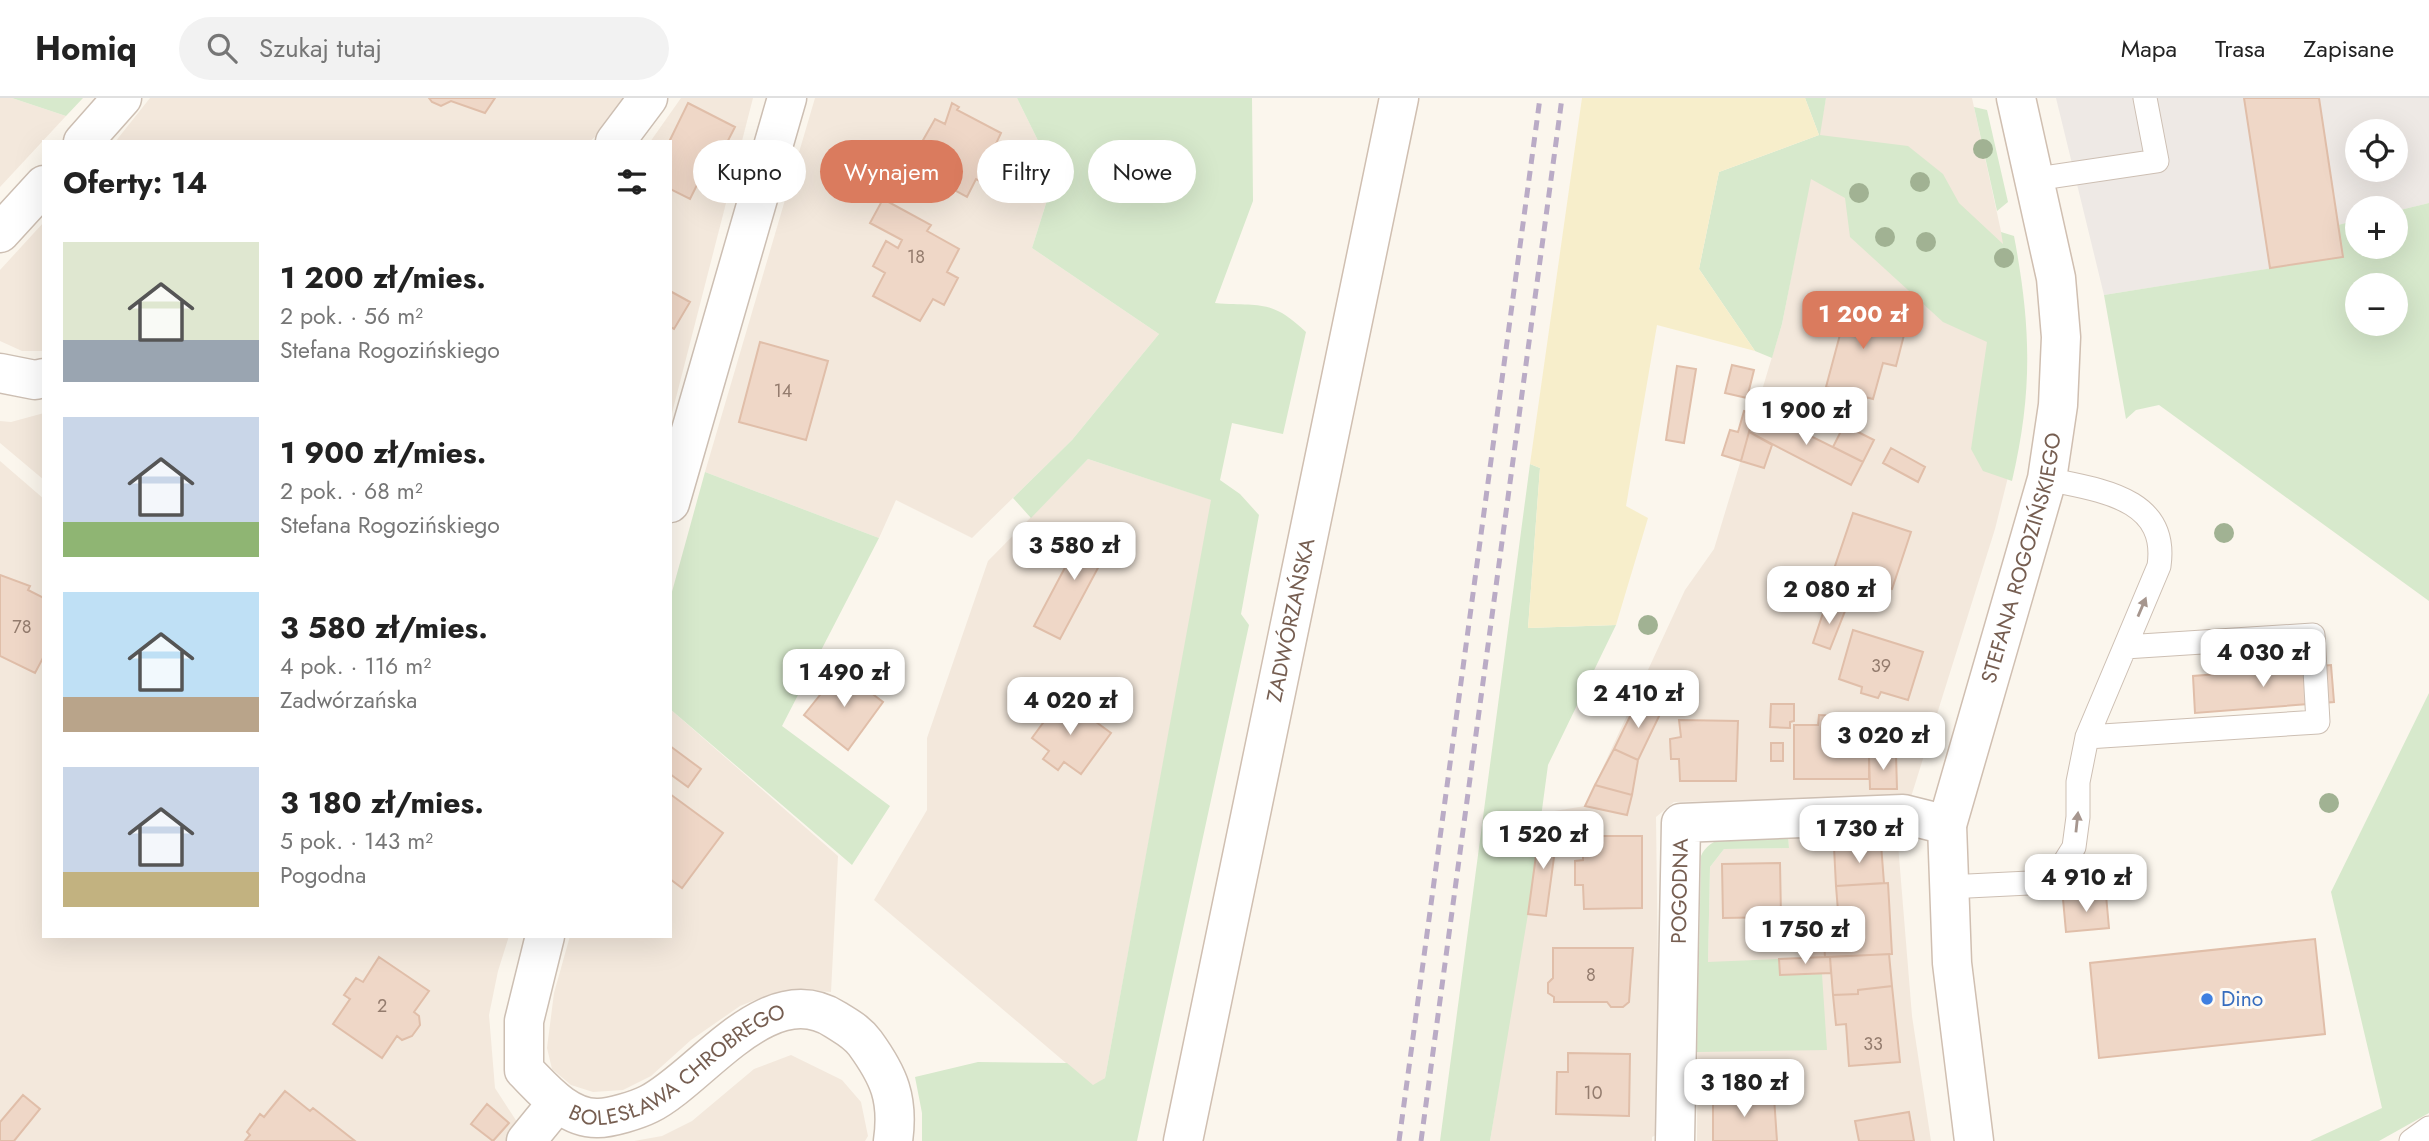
<!DOCTYPE html>
<html lang="pl">
<meta charset="utf-8">
<style>
:root{--surface:#fff;--page:#f2f2f2;--text:#222;--muted:#767676;--line:#e0e0e0;--accent:#da7b5e}
body{margin:0;font-family:Jost,sans-serif;background:var(--page);color:var(--text);height:100vh;display:flex;flex-direction:column;font-size:26px;white-space:nowrap}
*{box-sizing:border-box;margin:0}
p{font-size:23px;color:var(--muted)}
.icon{flex:none;width:38px;height:38px;fill:none;stroke:currentColor;stroke-width:2;stroke-linecap:round;stroke-linejoin:round}
.map{position:relative;flex:1;overflow:hidden}
.details{position:absolute;left:42px;top:42px;width:630px;height:798px;display:flex;flex-direction:column;background:var(--surface);border-radius:0px;box-shadow:0 7px 28px #0002}
.details>*{flex:none}
.top-card{position:absolute;left:693px;top:42px;width:665px;height:63px;display:flex;gap:14px}
.fabs{position:absolute;left:2345px;top:21px;display:grid;gap:14px}
.fabs a{display:grid;place-items:center;width:63px;height:63px;border-radius:50%;background:var(--surface);box-shadow:0 7px 28px #0002;font-size:35px}
.price{position:absolute;translate:-50% -60px;padding:0 16px;border-radius:14px;background:#fff;color:#222;font-size:23px;line-height:46px;filter:drop-shadow(0 2px 4px #0008)}
.price::after{content:'';position:absolute;left:50%;top:42px;width:21px;height:16px;margin-left:-10px;background:inherit;clip-path:polygon(0 0,100% 0,50% 100%)}
.price.selected{background:var(--accent);color:#fff}
ul{padding:0;list-style:none}
li{display:flex;align-items:center;gap:21px;height:175px;padding:0 21px}
li span{display:grid;place-items:center;flex:none;width:196px;height:140px;border-radius:0px;color:#555}
li>.icon{margin-inline-start:auto}
span .icon{width:84px;height:84px;fill:#fffc;stroke-width:1}
li b{font-size:30px}
h2{display:flex;justify-content:space-between;align-items:center;height:84px;padding:0 21px;font-size:30px}
.tag{padding:0 24px;border-radius:32px;background:var(--surface);box-shadow:0 7px 28px #0002;font-size:24px;line-height:63px}
.tag.selected{background:var(--accent);color:#fff}
header{display:flex;align-items:center;gap:42px;box-sizing:border-box;height:98px;padding:0 35px;background:var(--surface);border-bottom:2px solid var(--line)}
header strong{font-size:33px}
nav{display:flex;gap:38px;margin-inline-start:auto;font-size:24px}
.search{width:490px;height:63px;background:var(--page);display:flex;align-items:center;gap:18px;box-sizing:border-box;padding:0 24px;border-radius:38px;color:var(--muted);font-size:26px}
.map>svg:first-child{display:block}
</style>
<header>
<strong>Homiq</strong>
<div class="search"><svg class="icon" aria-label="search" viewBox="0 0 24 24"><circle cx="10" cy="10" r="6"/><path d="M15 15l6 6"/></svg>Szukaj tutaj</div>
<nav><a>Mapa</a><a>Trasa</a><a>Zapisane</a></nav>
</header>
<div class="map">
<svg width="2429" height="1043" viewBox="0 0 2429 1043">
<rect width="100%" height="100%" fill="#fbf6ed"/>
<path fill="#f3e8dc" d="M0,0H12L66,18L0,89Z
M150,0H625L608,28L589,44H115Z
M681,0H753L670,323V44H650Z
M815,0H1017L1055,77L1032,150L1159,236L1072,342L972,440L896,402L879,440L705,374Z
M1826,0H1972L2014,193L2021,327L1995,431L1911,699L1674,704L1656,719L1660,1035L1652,1039V1043H1490L1542,715L1585,708L1685,492L1714,451L1782,226Z
M44,124V253H22L0,243V172Z
M44,315V382L0,345V323L11,324Z
M1088,361L1212,402L1105,980L1093,988L874,802L927,712V640L988,463Z
M0,363L44,401V838H509L498,873L489,917L495,990L519,1027L506,1043H0Z
M670,611L838,758L831,894L800,892L768,897L740,908L691,942L651,978L623,992L593,994L571,987L552,971L547,950L554,895L570,838H670Z
M1897,734L1912,918L1931,1043H1697L1698,865L1708,864L1710,769L1724,751L1789,750L1788,736Z
M791,957L842,982L861,1004L868,1038L865,1043H634L662,1038L692,1023L754,971Z"/>
<path fill="#eee9e5" fill-rule="evenodd" d="M2056,0H2429V105L2396,113V110H2357V122L2338,127L2343,159L2104,197ZM2357,33H2396V72H2357Z"/>
<path fill="#d7e9cc" fill-rule="evenodd" d="M12,0H83L66,18Z
M1017,0H1252L1253,103L1215,205C1260,209 1270,200 1306,234L1283,336L1232,325L1220,382L1240,396L1259,417L1241,516L1249,527L1137,1043H922V1015L915,979L978,964L1067,965L1093,987L1105,980L1211,402L1088,361L1031,420L1013,400L1072,342L1159,236L1032,150L1055,77Z
M1805,0H1826L1820,37L1908,48L1943,76L1959,105L2003,146L2001,134L2014,138C2031,228 2033,293 2012,383L1983,373L1971,351L1987,244L1943,224L1850,139L1845,100L1811,81L1782,226L1772,260L1755,253L1699,171L1719,74L1819,37Z
M1974,9L1987,12L2008,104L1997,113Z
M2429,105V503L2159,307L2136,312L2126,321L2104,197L2342,159L2338,127L2357,122V149H2396V113ZM2357,187H2396V226H2357Z
M1530,366L1540,370L1528,530L1616,527L1548,667L1528,816L1490,1043H1440Z
M705,374L879,440L782,628L890,708L852,767L670,611V501Z
M2429,595V1015L2379,1043H2310L2382,1010L2331,794Z
M1788,736L1789,750L1724,751L1710,769L1708,864L1779,861L1780,877L1822,876L1827,952L1697,954L1701,758C1713,730 1761,737 1788,736Z"/>
<path fill="#f7eecb" d="M1582,0H1805L1819,37L1719,74L1699,171L1755,253L1657,227L1626,408L1648,420L1616,527L1528,530L1540,370L1530,366Z"/>
<path fill="#efd7c7" stroke="#e0bea9" stroke-width="2" d="M429,0H495L485,15L451,3L441,8L432,4Z
M2244,0H2319L2343,159L2270,170Z
M688,5L735,29L713,72L706,69L690,101L670,91L669,44Z
M952,5L959,9L957,12L1001,35L993,52L1008,60L993,90L976,81L967,99L923,75L922,78L915,74L928,57L918,51L935,21L945,26Z
M883,101L931,127L927,133L959,151L947,174L958,180L944,207L933,201L920,223L873,198L885,175L873,168L886,143L898,150L902,142L870,125Z
M670,193L690,204L674,231L670,229Z
M1849,203L1892,215L1887,233L1904,237L1896,268L1883,265L1873,301L1826,289Z
M760,244L828,263L806,342L739,324Z
M1732,267L1754,272L1747,300L1725,295Z
M1677,268L1696,271L1684,345L1666,342Z
M1756,311L1863,364L1851,387L1749,334Z
M1744,313L1754,316L1741,363L1722,357L1730,332L1738,334Z
M1844,327L1874,342L1863,364L1833,349Z
M1749,334L1772,347L1764,370L1741,363Z
M1891,350L1925,369L1918,384L1883,365Z
M1853,415L1911,434L1892,491L1834,471Z
M1088,426L1114,440L1060,541L1034,528Z
M0,477L30,488L28,492L44,500V558L35,575L0,558Z
M1826,506L1845,513L1830,551L1813,545Z
M1853,532L1923,554L1908,602L1881,594L1878,600L1861,595L1862,589L1839,581Z
M2331,567L2334,604L2195,615L2193,578Z
M840,572L869,589L870,594L883,604L848,652L804,617Z
M1062,599L1111,635L1081,676L1064,664L1058,672L1043,661L1049,653L1032,640Z
M1638,602L1662,612L1638,662L1614,651Z
M1771,606H1794V623L1790,624V630L1770,629Z
M1819,617L1839,618L1840,627L1869,626V681H1794V627H1818Z
M1679,622L1738,623L1736,683H1680L1679,661H1671L1670,641L1681,639Z
M1771,645H1783V663H1771Z
M670,648L701,671L688,689L670,676Z
M1614,651L1638,662L1632,697L1595,687Z
M1896,656L1897,691H1870L1869,657Z
M1595,687L1632,697L1627,717L1585,708Z
M670,696L723,735L682,790L670,781Z
M1540,728L1558,730L1546,818L1528,816Z
M1583,738H1642V810L1584,811L1583,787H1575V763L1583,762Z
M1881,746L1884,785L1836,788L1834,749Z
M1780,765L1781,819L1723,820L1722,766Z
M1888,785L1892,856L1825,859L1822,814L1838,813L1836,788Z
M2106,797L2109,830L2066,834L2063,801Z
M2315,841L2325,936L2099,960L2090,865Z
M1824,843L1825,859L1802,860L1800,845Z
M1553,850H1633L1629,904L1623,909H1611L1607,904H1554V899L1548,895V885L1553,880Z
M1889,856L1892,888L1858,892V896L1833,897L1830,859Z
M379,859L429,893L414,914L419,918L420,927L412,938L402,942L397,938L382,960L333,926L350,901L344,897L356,880L363,884Z
M1825,859H1830L1831,875L1780,877L1779,861Z
M1892,888L1900,964L1849,968L1846,926L1836,927L1833,897L1858,896V892Z
M1568,955L1630,956L1629,1018L1556,1016L1557,974H1568Z
M1713,972L1775,974L1774,999H1713Z
M285,993L310,1013L313,1010L355,1043H245L250,1037L247,1034L260,1016L264,1019Z
M23,997L40,1011L14,1043H0V1024Z
M1713,999H1774L1777,1043H1713Z
M487,1006L509,1025L493,1043L471,1026Z
M1909,1014L1914,1043H1859L1855,1023Z"/>
<g fill="none" stroke-linecap="round" stroke-linejoin="round">
<g stroke="#cdbfb3" stroke-width="25">
<path id="lane" d="M2036,81L2157,63L2145,0
M2087,639L2318,624L2313,537L2125,549
M1948,789L2029,785L2064,765L2074,749L2078,719V684L2087,639L2159,468C2169,399 2098,392 2047,381
M2411,1043L2429,1030"/>
</g>
<g stroke="#cdbfb3" stroke-width="41">
<g id="street">
<path d="M83,44L122,0"/>
<path d="M615,44L648,0"/>
<path d="M0,135L44,87"/>
<path d="M0,275L35,282L44,280"/>
<path d="M670,405L787,0"/>
<path id="s1" d="M545,838L524,923V972C543,991 567,1021 598,1020C611,1020 637,1012 649,1006C701,980 768,878 836,922C847,929 857,934 865,945C889,978 899,1001 893,1043"/>
<path d="M526,1043L557,1005"/>
<path id="s2" d="M1675,1043L1681,725L1903,716L1947,727"/>
</g>
</g>
<g stroke="#d0bfb1" stroke-width="41">
<g id="secondary">
<path id="s3" d="M1183,1043L1399,0"/>
<path id="s4" d="M1974,1043L1952,865L1947,727L2047,381L2058,307L2061,239L2056,180L2016,0"/>
</g>
</g>
<use href="#lane" stroke="#fff" stroke-width="23"/>
<use href="#street" stroke="#fff" stroke-width="38"/>
<use href="#secondary" stroke="#fff" stroke-width="38"/>
<path stroke="#baabc6" stroke-width="5" stroke-dasharray="10 7" stroke-linecap="butt" d="M1399,1043L1540,0
M1421,1043L1562,0"/>
</g>
<g fill="#a1b293">
<circle cx="1983" cy="51" r="10"/>
<circle cx="1920" cy="84" r="10"/>
<circle cx="1859" cy="95" r="10"/>
<circle cx="1885" cy="139" r="10"/>
<circle cx="1926" cy="144" r="10"/>
<circle cx="2004" cy="160" r="10"/>
<circle cx="2224" cy="435" r="10"/>
<circle cx="1648" cy="527" r="10"/>
<circle cx="2329" cy="705" r="10"/>
</g>
<defs><path id="oneway-solid" d="M-6-.8H1V-3.2L6.5 0L1 3.2V.8H-6Z" transform="scale(1.75)"/></defs>
<g fill="#a6968e">
<use href="#oneway-solid" transform="translate(2142 509) rotate(-67)"/>
<use href="#oneway-solid" transform="translate(2077 724) rotate(-84)"/>
</g>
<circle fill="#3f7fe0" stroke="#fefaf4" stroke-width="2.5" cx="2207" cy="901" r="7"/>
<g text-anchor="middle" dominant-baseline="central" stroke-width="6" stroke-linejoin="round" paint-order="stroke">
<g font-size="18" fill="#947c6e">
<text x="916" y="159">18</text>
<text x="783" y="293">14</text>
<text x="22" y="529">78</text>
<text x="1881" y="568">39</text>
<text x="1591" y="877">8</text>
<text x="382" y="908">2</text>
<text x="1873" y="946">33</text>
<text x="1593" y="995">10</text>
</g>
<g font-size="21" fill="#765e51" stroke="#fefaf4">
<text stroke="none"><textPath href="#s4" startOffset="595">STEFANA ROGOZIŃSKIEGO</textPath></text>
<text stroke="none"><textPath href="#s3" startOffset="532">ZADWÓRZAŃSKA</textPath></text>
<text stroke="none"><textPath href="#s2" startOffset="250">POGODNA</textPath></text>
<text stroke="none"><textPath href="#s1" startOffset="322">BOLESŁAWA CHROBREGO</textPath></text>
</g>
<g font-size="21" fill="#366cbe" stroke="#fefaf4" text-anchor="start">
<text x="2221" y="901">Dino</text>
</g>
</g>
</svg>
<div class="fabs">
<a><svg class="icon" aria-label="locate" viewBox="0 0 24 24"><circle cx="12" cy="12" r="6"/><path d="M12 2v4M12 18v4M2 12h4M18 12h4"/></svg></a>
<a>+</a>
<a>−</a>
</div>
<b class="price selected" style="left:1863px;top:253px">1 200 zł</b>
<b class="price" style="left:1806px;top:349px">1 900 zł</b>
<b class="price" style="left:1074px;top:484px">3 580 zł</b>
<b class="price" style="left:1829px;top:528px">2 080 zł</b>
<b class="price" style="left:2263px;top:591px">4 030 zł</b>
<b class="price" style="left:844px;top:611px">1 490 zł</b>
<b class="price" style="left:1638px;top:632px">2 410 zł</b>
<b class="price" style="left:1070px;top:639px">4 020 zł</b>
<b class="price" style="left:1883px;top:674px">3 020 zł</b>
<b class="price" style="left:1859px;top:767px">1 730 zł</b>
<b class="price" style="left:1543px;top:773px">1 520 zł</b>
<b class="price" style="left:2086px;top:816px">4 910 zł</b>
<b class="price" style="left:1805px;top:868px">1 750 zł</b>
<b class="price" style="left:1744px;top:1021px">3 180 zł</b>
<div class="top-card">
<a class="tag">Kupno</a>
<a class="tag selected">Wynajem</a>
<a class="tag">Filtry</a>
<a class="tag">Nowe</a>
</div>
<section class="details">
<h2>Oferty: 14<svg class="icon" aria-label="filters" viewBox="0 0 24 24"><path d="M4 7h16M4 17h16"/><circle cx="9" cy="7" r="2"/><circle cx="15" cy="17" r="2"/></svg></h2>
<ul>
<li><span style="background:linear-gradient(#dfe7d0 70%,#9aa5b1 0)"><svg class="icon" aria-label="home" viewBox="0 0 24 24"><path d="M3 11l9-7 9 7M6 9v11h12V9"/></svg></span><div><b>1 200 zł/mies.</b><p>2 pok. · 56 m²</p><p>Stefana Rogozińskiego</p></div></li>
<li><span style="background:linear-gradient(#c9d6e8 75%,#8fb573 0)"><svg class="icon" aria-label="home" viewBox="0 0 24 24"><path d="M3 11l9-7 9 7M6 9v11h12V9"/></svg></span><div><b>1 900 zł/mies.</b><p>2 pok. · 68 m²</p><p>Stefana Rogozińskiego</p></div></li>
<li><span style="background:linear-gradient(#bfe0f5 75%,#b9a48a 0)"><svg class="icon" aria-label="home" viewBox="0 0 24 24"><path d="M3 11l9-7 9 7M6 9v11h12V9"/></svg></span><div><b>3 580 zł/mies.</b><p>4 pok. · 116 m²</p><p>Zadwórzańska</p></div></li>
<li><span style="background:linear-gradient(#c9d6e8 75%,#c2b280 0)"><svg class="icon" aria-label="home" viewBox="0 0 24 24"><path d="M3 11l9-7 9 7M6 9v11h12V9"/></svg></span><div><b>3 180 zł/mies.</b><p>5 pok. · 143 m²</p><p>Pogodna</p></div></li>
</ul>
</section>
</div>
